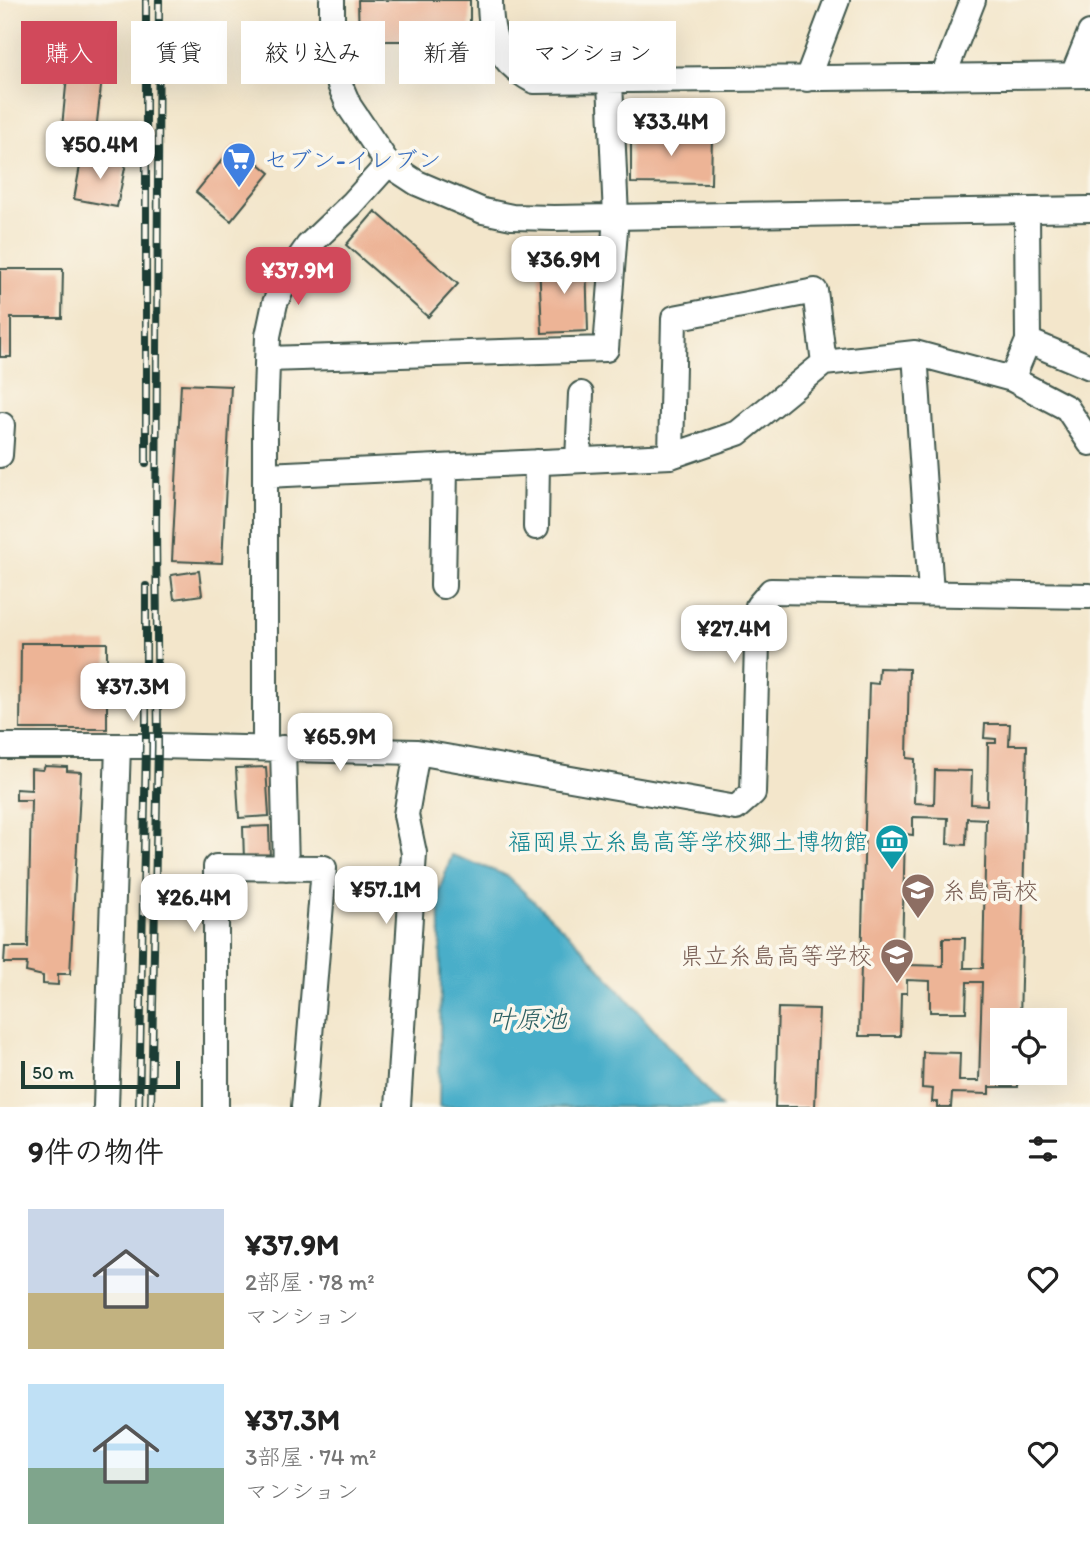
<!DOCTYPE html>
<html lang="ja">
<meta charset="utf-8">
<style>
:root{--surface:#fff;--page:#f2f2f2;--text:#222;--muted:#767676;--accent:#d1495b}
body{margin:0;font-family:Itim,"Klee One",sans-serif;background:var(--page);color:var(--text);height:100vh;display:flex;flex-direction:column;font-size:26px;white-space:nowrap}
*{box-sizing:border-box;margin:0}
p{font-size:23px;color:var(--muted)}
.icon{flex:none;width:38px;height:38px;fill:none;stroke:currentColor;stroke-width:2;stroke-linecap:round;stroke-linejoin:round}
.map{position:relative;height:1107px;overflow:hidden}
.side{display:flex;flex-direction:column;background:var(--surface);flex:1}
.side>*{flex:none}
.banner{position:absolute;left:21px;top:21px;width:700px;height:63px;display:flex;gap:14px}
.buttons{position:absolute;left:990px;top:1008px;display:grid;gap:14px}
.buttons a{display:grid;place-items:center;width:77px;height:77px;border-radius:0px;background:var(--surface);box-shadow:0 7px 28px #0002;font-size:35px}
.scale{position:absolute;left:21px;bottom:18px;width:159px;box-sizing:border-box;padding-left:7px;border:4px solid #1f3d34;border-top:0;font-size:19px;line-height:24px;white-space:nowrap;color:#1f3d34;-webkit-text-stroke:5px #fbf7ec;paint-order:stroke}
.price{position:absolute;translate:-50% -60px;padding:0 16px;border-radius:14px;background:#fff;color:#222;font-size:23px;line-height:46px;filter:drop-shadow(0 2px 4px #0008)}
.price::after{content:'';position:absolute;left:50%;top:42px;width:21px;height:16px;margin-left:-10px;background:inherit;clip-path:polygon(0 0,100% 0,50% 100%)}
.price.on{background:var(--accent);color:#fff}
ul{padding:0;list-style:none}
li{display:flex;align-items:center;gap:21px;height:175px;padding:0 28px}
li span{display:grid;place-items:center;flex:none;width:196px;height:140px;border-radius:0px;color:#555}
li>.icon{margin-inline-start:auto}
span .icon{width:84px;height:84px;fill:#fffc;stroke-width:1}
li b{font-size:30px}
h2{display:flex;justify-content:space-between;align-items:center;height:84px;padding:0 28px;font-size:30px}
.tag{padding:0 24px;border-radius:0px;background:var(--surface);box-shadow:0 7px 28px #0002;font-size:24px;line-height:63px}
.tag.on{background:var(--accent);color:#fff}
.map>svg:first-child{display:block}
</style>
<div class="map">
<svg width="1090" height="1107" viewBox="0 0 1090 1107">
<rect width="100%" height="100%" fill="#fbf7ec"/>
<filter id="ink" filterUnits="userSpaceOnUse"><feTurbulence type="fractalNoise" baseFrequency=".0143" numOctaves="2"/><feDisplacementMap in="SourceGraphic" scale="14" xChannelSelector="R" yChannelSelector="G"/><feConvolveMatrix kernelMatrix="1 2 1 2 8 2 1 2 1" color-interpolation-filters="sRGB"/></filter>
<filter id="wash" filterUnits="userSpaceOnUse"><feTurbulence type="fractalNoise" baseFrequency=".00686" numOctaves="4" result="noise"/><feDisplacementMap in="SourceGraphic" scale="28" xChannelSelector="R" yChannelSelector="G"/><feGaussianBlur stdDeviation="1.57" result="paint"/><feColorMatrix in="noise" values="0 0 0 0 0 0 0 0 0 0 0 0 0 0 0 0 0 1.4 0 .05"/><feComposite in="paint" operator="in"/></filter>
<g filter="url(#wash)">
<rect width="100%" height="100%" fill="#f3e6cb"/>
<path fill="#4aaec9" stroke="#34767e" stroke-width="2" d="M452,855L506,875L578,943L721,1107H439L441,975L439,891Z"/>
<g id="blocks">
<path fill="#edb496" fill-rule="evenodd" d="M358,0H470V60L463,68L422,67V41H359Z
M68,66L103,69L96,131L62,127Z
M631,133H712L711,184L631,183Z
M235,144L270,173L231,221L196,192Z
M82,155L126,163L117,207L74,199Z
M375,211L458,284L428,317L346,245Z
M586,259L588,331L542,333L539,261Z
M0,269H63L62,318H11V357H0Z
M181,384L231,386L222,563L172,561Z
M199,571L202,595L174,599L171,575Z
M21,643H107V729H20Z
M879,668L909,669L907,758L915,759L914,803L934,804L935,770L972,771L971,804L987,805L988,743H996V739L984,738L985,724H1010L1009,745H1027L1020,1020H1003V1073H1018V1087H989V1094L952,1093L951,1107H937V1102H932L933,1089L922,1088L923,1052L960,1053L959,1081H979L982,982H967L966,1012H930V981L907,980V993H901L900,1036H859L869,683L878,684ZM913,817L948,818L947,844L966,845L967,818L986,819L983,968H964L965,938H943V966L908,965V950H902L905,834L913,835Z
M45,766L67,767V771L81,772L70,974H58V985L43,984V976L26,972L27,963H4L5,947H28L31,800H16V789L31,790V769L43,770Z
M266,767L269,816L239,818L236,768Z
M269,826L270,860L244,861L243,827Z
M778,1008L819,1009L815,1107H775Z"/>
</g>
</g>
<g filter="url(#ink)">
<use href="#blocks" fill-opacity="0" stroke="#3f564b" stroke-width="2"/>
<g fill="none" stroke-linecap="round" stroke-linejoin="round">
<g stroke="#3f564b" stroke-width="28">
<path id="minor" d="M332,0V40L340,85L349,106L388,164L417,183L483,211L512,217L554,218L1090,209
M490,0C490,40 499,62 534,81L1090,75
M1073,75L1090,33
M943,77L973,0
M807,79L837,0
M1028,341L1090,367
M915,353L931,593
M267,359L606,349L616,217L610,82
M1012,379L1028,341L1027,210
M0,455L2,425
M671,456L674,318L815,291L824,363
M578,460L581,394
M266,475L671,456L738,433L824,363L915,353L1012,379L1067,408L1090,443
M536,527L537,462
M443,586L445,467
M0,746H158L417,752L736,808L753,793L758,606L771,591L1090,596
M265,748V422L268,336L275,303L289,273L308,246L352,204L388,164
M283,748L286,868
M106,1107L118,746
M216,1107V867L324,868L304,1107
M398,1107L414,853L406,815L417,752"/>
</g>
<use href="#minor" stroke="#fff" stroke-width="24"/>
<g stroke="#1f3d34" stroke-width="8">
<path id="rail" d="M146,463V0
M139,1107L146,746V586
M151,1107L158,746L156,528L159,0"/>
</g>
<use href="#rail" stroke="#fbf7ec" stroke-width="5" stroke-dasharray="16" stroke-linecap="butt"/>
</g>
</g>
<defs>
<g id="supermarket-pin" transform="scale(1.75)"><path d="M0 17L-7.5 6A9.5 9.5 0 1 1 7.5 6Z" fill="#3f7fe0" stroke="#fbf7ec"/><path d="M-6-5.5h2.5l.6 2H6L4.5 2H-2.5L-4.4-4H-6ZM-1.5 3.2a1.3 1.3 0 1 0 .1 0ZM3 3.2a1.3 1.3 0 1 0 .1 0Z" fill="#fff"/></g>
<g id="museum-pin" transform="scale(1.75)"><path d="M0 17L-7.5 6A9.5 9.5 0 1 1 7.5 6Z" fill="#0f9aa8" stroke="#fbf7ec"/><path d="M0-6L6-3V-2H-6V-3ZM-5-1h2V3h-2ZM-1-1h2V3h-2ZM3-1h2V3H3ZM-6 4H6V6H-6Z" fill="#fff"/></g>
<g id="school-pin" transform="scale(1.75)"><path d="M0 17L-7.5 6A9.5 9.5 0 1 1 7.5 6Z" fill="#8d6e63" stroke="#fbf7ec"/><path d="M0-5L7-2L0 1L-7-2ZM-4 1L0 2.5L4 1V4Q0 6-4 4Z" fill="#fff"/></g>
</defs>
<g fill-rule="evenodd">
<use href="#supermarket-pin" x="239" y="159"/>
<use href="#museum-pin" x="892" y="841"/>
<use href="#school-pin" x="918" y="890"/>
<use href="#school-pin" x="897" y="955"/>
</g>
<g text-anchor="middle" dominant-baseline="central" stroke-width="7" stroke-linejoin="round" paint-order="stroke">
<g font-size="24" fill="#366cbe" stroke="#fbf7ec" text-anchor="start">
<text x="264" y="159">セブン-イレブン</text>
</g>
<g font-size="24" fill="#0d838f" stroke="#fbf7ec" text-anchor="end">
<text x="868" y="841">福岡県立糸島高等学校郷土博物館</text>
</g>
<g font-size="24" fill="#785e54" stroke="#fbf7ec" text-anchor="start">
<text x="942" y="890">糸島高校</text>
<text x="872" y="955" text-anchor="end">県立糸島高等学校</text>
</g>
<g font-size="26" font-style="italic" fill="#2c5f61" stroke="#fbf7ec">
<text x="528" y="1019">叶原池</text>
</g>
</g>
</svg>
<div class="buttons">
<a><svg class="icon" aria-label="locate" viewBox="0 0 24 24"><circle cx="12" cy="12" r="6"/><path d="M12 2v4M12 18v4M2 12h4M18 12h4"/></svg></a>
</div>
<div class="scale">50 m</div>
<b class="price" style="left:671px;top:158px">¥33.4M</b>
<b class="price" style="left:100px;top:181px">¥50.4M</b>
<b class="price" style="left:564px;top:296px">¥36.9M</b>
<b class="price on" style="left:298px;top:307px">¥37.9M</b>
<b class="price" style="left:734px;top:665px">¥27.4M</b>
<b class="price" style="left:133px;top:723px">¥37.3M</b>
<b class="price" style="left:340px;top:773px">¥65.9M</b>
<b class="price" style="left:386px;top:926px">¥57.1M</b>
<b class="price" style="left:194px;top:934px">¥26.4M</b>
<div class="banner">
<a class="tag on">購入</a>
<a class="tag">賃貸</a>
<a class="tag">絞り込み</a>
<a class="tag">新着</a>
<a class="tag">マンション</a>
</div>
</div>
<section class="side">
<h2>9件の物件<svg class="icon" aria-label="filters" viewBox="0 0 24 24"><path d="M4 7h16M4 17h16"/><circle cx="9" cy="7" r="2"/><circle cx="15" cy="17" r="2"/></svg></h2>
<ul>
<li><span style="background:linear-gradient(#c9d6e8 60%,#c2b280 0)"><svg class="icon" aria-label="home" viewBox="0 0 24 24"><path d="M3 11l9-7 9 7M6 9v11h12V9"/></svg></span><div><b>¥37.9M</b><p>2部屋 · 78 m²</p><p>マンション</p></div><svg class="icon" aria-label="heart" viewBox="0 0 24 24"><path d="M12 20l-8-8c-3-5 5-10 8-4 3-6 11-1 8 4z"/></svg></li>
<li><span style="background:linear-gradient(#bfe0f5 60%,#7fa58c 0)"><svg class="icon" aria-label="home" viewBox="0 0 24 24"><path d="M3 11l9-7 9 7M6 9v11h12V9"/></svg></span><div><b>¥37.3M</b><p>3部屋 · 74 m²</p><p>マンション</p></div><svg class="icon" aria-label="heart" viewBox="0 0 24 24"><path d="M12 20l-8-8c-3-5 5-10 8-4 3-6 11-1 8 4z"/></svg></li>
</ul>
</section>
